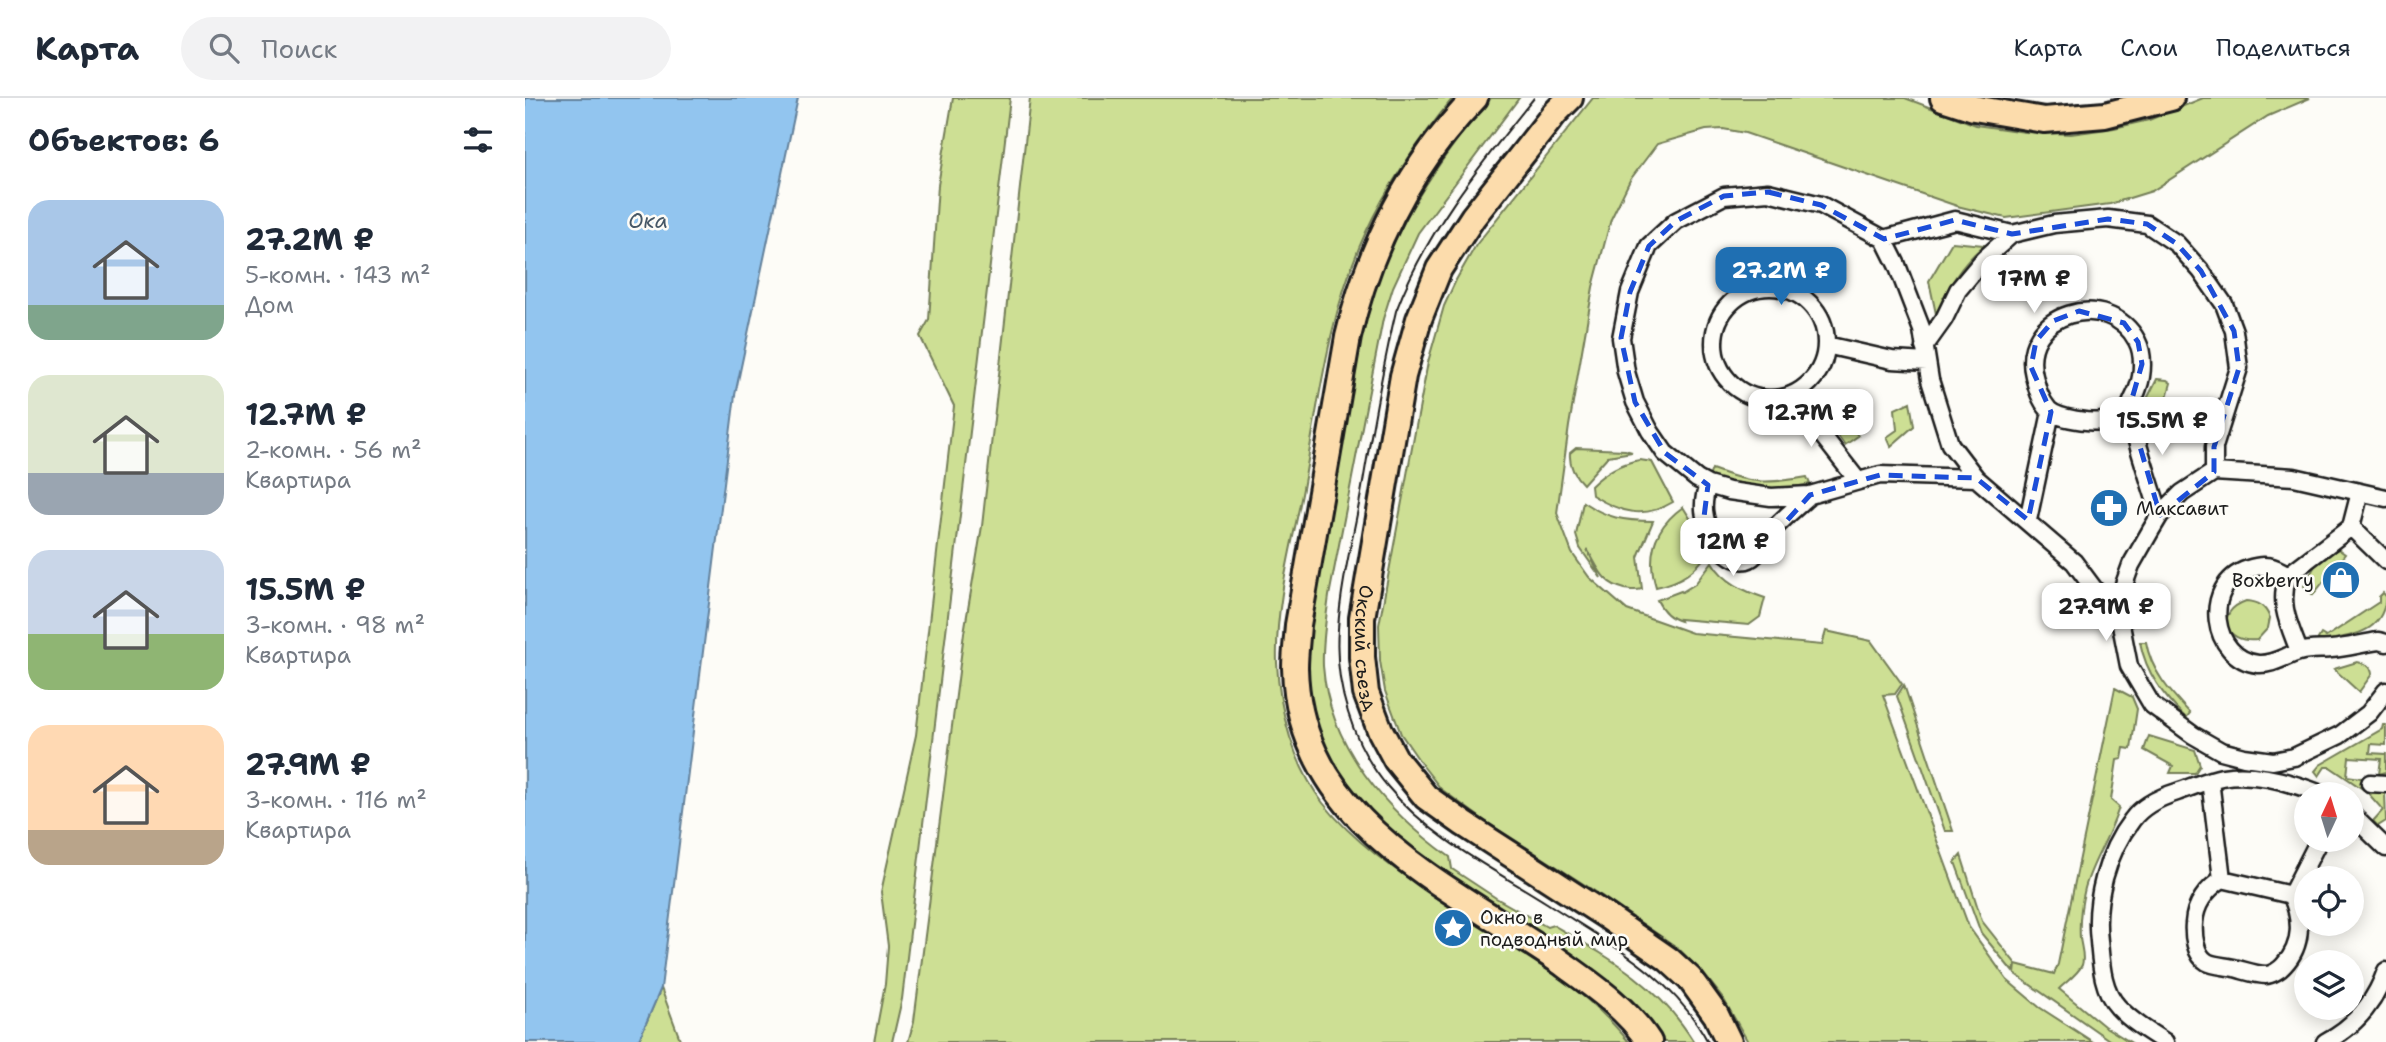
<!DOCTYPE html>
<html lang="ru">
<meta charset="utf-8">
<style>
:root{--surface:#fff;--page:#f2f2f3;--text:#1f2937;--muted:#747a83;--line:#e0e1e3;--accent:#1f6fb2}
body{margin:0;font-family:"Shantell Sans",sans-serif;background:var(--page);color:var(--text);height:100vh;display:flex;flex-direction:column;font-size:26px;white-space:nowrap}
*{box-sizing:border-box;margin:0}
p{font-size:23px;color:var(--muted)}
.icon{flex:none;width:38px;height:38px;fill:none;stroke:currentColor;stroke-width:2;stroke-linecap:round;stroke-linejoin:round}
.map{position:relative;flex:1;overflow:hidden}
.drawer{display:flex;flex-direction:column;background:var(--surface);width:525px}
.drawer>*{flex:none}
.needle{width:46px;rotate:4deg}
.fabs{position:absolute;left:1769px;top:684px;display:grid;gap:14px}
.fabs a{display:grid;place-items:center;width:70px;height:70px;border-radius:50%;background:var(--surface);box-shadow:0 4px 18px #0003;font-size:35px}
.price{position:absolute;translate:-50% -60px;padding:0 16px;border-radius:14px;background:#fff;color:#222;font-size:23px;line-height:46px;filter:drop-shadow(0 2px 4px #0008)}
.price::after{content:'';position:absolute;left:50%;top:42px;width:21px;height:16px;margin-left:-10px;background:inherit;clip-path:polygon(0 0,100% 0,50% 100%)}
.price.on{background:var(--accent);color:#fff}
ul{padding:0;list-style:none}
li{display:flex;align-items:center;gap:21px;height:175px;padding:0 28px}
li span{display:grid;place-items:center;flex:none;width:196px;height:140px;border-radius:21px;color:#555}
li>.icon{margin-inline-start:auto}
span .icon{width:84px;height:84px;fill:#fffc;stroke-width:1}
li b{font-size:30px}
h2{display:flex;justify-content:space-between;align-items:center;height:84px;padding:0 28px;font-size:30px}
header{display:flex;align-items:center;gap:42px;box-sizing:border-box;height:98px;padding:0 35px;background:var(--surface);border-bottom:2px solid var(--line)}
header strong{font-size:33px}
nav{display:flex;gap:38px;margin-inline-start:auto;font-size:24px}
.search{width:490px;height:63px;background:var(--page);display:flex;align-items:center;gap:18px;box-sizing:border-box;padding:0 24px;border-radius:38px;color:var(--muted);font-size:26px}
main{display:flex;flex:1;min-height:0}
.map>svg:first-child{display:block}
</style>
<header>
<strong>Карта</strong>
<div class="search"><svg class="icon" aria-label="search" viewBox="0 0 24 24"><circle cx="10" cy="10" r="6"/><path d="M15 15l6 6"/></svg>Поиск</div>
<nav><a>Карта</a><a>Слои</a><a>Поделиться</a></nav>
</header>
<main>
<section class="drawer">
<h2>Объектов: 6<svg class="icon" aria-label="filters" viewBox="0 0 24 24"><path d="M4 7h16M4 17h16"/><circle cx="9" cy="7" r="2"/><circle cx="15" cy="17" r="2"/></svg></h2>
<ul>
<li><span style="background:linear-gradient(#a9c7e8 75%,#7fa58c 0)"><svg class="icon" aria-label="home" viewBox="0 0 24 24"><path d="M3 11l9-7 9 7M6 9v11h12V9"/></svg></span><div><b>27.2M ₽</b><p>5-комн. · 143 m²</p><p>Дом</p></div></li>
<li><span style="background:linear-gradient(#dfe7d0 70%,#9aa5b1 0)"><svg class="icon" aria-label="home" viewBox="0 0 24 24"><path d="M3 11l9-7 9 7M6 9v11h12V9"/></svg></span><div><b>12.7M ₽</b><p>2-комн. · 56 m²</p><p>Квартира</p></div></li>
<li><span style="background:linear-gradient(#c9d6e8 60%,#8fb573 0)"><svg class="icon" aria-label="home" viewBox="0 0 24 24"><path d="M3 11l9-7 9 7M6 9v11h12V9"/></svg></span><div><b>15.5M ₽</b><p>3-комн. · 98 m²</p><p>Квартира</p></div></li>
<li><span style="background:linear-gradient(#ffd9b3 75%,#b9a48a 0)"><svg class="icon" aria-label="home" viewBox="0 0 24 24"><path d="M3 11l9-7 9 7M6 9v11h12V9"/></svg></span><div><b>27.9M ₽</b><p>3-комн. · 116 m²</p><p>Квартира</p></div></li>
</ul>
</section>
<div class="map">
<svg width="1861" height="944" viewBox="0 0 1861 944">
<rect width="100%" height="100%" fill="#fdfcf7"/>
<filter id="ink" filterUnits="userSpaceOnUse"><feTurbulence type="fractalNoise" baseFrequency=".0143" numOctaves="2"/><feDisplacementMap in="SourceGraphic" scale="14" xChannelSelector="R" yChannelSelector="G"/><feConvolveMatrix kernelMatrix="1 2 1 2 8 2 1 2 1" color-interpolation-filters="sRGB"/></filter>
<g filter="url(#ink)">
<path fill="#cddf94" stroke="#747e58" stroke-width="2" d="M428,0H485L377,901L367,944H349L360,886L363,848L356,794L391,637L429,308L395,238L404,222L413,87Z
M505,0H928C895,41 863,86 841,134C803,215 793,309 777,396C766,451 750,509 752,565C754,613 769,667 798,705C829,744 871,773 913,799C979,842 1054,883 1104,944H383L389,923L439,535L457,428Z
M966,0H994L893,135L868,189L858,221L804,498C801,521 797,544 798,568C804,649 862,714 925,759L927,771L971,800L1022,829L1028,827C1085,860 1133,886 1169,944H1139C1130,931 1121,918 1109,907C1086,883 1056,864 1029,846C996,824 964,803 931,781C868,739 815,703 791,627C779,588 783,546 787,506L841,215C867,132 910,65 966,0Z
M1068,0H1380L1451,27L1500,34L1546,36L1589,30L1624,22L1678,0H1785L1743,18L1627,93L1585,106L1481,120L1432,108L1220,35L1198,31L1181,32L1132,46L1105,82L1086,121L1068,189L1044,328L1032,415L1047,455L1064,479L1102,512L1167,535L1297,547L1301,533L1346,543L1377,586L1370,596L1358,597L1444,829L1482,882L1514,909L1568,944H1223L1198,900L1178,875L1153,850L1068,792L960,723L916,691L898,668L876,636L860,593L855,563L854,527L903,264L919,208L931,182L951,147Z
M1427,144L1459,147C1436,167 1423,188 1411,216L1404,183Z
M1632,281L1642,282L1646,285L1641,303L1627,333H1623L1619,307Z
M1385,304L1389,328L1366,348L1362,339L1372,332L1370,311Z
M1314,311L1333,338L1320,347L1299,319Z
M1051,350L1100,352L1107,354L1083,358L1058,386C1049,377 1044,367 1045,355Z
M1115,362L1127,364L1148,404C1118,422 1094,414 1067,397L1066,388C1079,375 1096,365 1115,362Z
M1187,371C1226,386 1242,386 1282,379L1285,386C1245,394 1222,391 1184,379Z
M1058,404C1082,420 1098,423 1128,423L1113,459L1117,491C1110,493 1107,492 1100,491C1076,485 1074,470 1062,451L1076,480L1055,450L1051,437Z
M1158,409L1185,452C1171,473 1156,484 1131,489C1121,456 1130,429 1158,409Z
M1813,451L1820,456L1788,497L1779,488L1793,462Z
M1187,464C1199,484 1219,493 1240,500L1235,519L1224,527L1154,521L1155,523C1144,520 1137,512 1132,502L1156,493L1157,494L1170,486Z
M1858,495L1861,498C1858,537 1827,536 1797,544L1793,541L1796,536L1801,539L1854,504V499Z
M1721,503C1734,504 1740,508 1745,520L1743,530L1732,542C1699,546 1689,514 1721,503Z
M1615,544H1621C1626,573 1645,594 1665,615L1661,620C1638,598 1621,575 1615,544Z
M1832,564C1840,566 1846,567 1847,576L1834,594L1809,571Z
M1379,587L1428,733H1420L1372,598Z
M1590,590L1607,599L1612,611L1606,651L1599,650L1597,661L1592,662L1586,702L1594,709C1586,737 1568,761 1560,790C1556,806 1554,824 1555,840C1556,849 1560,858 1557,867C1553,876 1541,884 1534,891L1579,928L1605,944H1587L1490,876L1491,867L1488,874L1456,835L1430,764L1436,757L1457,823L1491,866L1529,876L1533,866Z
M1858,627H1861V647L1846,646L1845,655L1861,656V674L1854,676L1856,661L1824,659L1822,678L1843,681L1853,693L1860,694L1861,723L1853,728L1848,723L1858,712L1842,694L1805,669H1800L1794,678L1790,673L1795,667L1857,631Z
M1624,638L1670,652L1675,667L1670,675H1645L1648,668L1619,652Z
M136,890L156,944H113Z"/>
<path fill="#92c5ef" stroke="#63819b" stroke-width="2" d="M0,0H273L210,297L136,890L113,944H0Z"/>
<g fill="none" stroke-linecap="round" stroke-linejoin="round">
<g stroke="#1c1c1c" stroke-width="21">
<path id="street" d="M1359,141L1430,122L1487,136L1529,126L1583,121L1622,126L1652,146L1676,173L1699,206L1709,233L1714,270L1689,349V374
M1189 245a56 56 0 1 1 112 0a56 56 0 1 1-112 0Z
M1301,247L1367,262L1402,264
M1399,249L1419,221L1433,192L1459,161L1487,136
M1266,297L1333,383
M1604,311C1597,315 1588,321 1580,323C1567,325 1533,321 1524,312C1515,302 1512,290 1509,278C1493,215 1584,189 1612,243C1619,256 1618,276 1613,290C1611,297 1606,303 1605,310C1603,321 1630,400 1635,417
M1451,380L1355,377L1285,397L1246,399L1204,393L1183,387L1172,381L1140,355L1125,333L1110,304L1101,274L1096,240L1105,194L1124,148L1151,123L1199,98L1243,94L1296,107L1359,141L1372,167L1397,232L1405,282L1425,346L1451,380L1549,464L1596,527
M1183,387C1176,406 1178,421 1188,439C1196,453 1215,472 1230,457C1237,450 1239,441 1245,434C1258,421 1271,409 1285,397
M1835,394L1826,429L1763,477C1749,468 1740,465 1723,471C1676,486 1686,561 1733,566C1748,567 1760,558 1774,554C1783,551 1796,552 1806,551C1822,550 1838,545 1854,543L1861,545
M1861,400L1769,379L1689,374L1657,395L1635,417L1626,432L1606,467L1597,492L1596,527L1604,568L1627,607L1668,637L1696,653L1719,659L1748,663L1769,659L1815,637L1844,615L1861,593
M1503,422L1526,314
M1826,429L1861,463
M1763,477C1753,507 1764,526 1774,553
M1685,682L1697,781
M1845,685L1861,686
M1827,717L1861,750
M1697,781L1766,797C1777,820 1778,847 1759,867C1755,872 1746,877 1741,877C1731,877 1718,872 1709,870C1701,868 1689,868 1682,864C1670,857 1668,837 1669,825C1670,806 1682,791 1697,781Z
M1766,797L1794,742
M1640,944C1624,934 1606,923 1593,909C1577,892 1576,865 1574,843C1569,803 1582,754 1607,722C1617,708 1636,699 1652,694C1667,689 1682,682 1697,679C1730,673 1766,684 1796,696
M1800,944C1829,929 1850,904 1861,873"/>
</g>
<g stroke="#1c1c1c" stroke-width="30">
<g id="primary">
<path d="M950,0C886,66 844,149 823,239L773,527C772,541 770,556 770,570C774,725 924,787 1034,863C1066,886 1102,910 1124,944"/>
<path id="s1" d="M1045,0L1030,15L948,119L914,171L894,221L878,278L837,520V559L841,595L855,632L871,662L901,699L939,726L1081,818L1143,861L1165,881L1191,917L1204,944"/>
<path d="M1418,0L1449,10L1519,22L1580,17L1646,0"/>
</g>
</g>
<use href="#street" stroke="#fdfcf7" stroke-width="16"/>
<use href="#primary" stroke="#fcdcac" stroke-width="24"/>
<path stroke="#1c1c1c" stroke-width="2" d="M1009,0C956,66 901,133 871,213C857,271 847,331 837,390C829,436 816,483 813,531C809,585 827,647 863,689C905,740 970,772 1025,807C1085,846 1148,878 1183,944"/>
</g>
</g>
<path fill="none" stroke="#1d4ed8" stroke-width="5" stroke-dasharray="14 9" stroke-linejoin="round" d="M1243,94L1296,107L1359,141L1430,122L1487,136L1583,121L1622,126L1652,146L1676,173L1709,233L1714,270L1689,349V374L1635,417L1604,311L1617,266L1613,244L1599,225L1554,213L1528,223L1511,243L1506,269L1526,314L1503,422L1451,380L1355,377L1285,397L1232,456L1212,462L1189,440L1179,419L1183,387L1140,355L1110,304L1096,240L1105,194L1124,148L1151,123L1199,98Z"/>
<defs>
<g id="pharmacy-disc" transform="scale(2.0125)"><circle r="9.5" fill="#1f6fb2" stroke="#fdfcf7"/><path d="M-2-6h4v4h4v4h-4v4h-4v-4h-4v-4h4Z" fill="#fff"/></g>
<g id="shop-disc" transform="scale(2.0125)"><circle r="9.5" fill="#1f6fb2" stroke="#fdfcf7"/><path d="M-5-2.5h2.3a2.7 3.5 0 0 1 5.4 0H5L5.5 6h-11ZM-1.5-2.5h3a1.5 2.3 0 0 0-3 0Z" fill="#fff"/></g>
<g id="sight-disc" transform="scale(2.0125)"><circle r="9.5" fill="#1f6fb2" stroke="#fdfcf7"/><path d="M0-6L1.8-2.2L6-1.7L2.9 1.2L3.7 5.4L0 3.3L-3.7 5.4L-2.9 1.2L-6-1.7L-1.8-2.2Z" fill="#fff"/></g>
</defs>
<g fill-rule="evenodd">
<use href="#pharmacy-disc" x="1584" y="410"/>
<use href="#shop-disc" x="1816" y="482"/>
<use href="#sight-disc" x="928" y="830"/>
</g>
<g text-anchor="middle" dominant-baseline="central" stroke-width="5" stroke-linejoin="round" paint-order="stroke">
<g font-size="19" fill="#1c1c1c" stroke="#fdfcf7" text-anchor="start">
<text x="1611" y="410">Максавит</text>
<text x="1789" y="482" text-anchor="end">Boxberry</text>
<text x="955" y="819">Окно в<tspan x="955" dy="22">подводный мир</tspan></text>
</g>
<g font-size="19" fill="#1c1c1c" stroke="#fdfcf7">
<text stroke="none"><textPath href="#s1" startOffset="604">Окский съезд</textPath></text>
</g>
<g font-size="21" font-style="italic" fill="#455766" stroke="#fdfcf7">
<text x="123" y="123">Ока</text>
</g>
</g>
</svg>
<div class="fabs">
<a><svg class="needle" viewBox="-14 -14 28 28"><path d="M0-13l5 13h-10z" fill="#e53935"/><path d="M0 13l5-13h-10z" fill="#747a83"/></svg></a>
<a><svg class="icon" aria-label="locate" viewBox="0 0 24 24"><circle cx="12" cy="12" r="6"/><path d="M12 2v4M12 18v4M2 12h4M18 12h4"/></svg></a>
<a><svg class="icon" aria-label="layers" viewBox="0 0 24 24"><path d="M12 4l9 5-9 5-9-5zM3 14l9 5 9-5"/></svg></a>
</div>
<b class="price on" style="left:1256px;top:209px">27.2M ₽</b>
<b class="price" style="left:1509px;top:217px">17M ₽</b>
<b class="price" style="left:1286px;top:351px">12.7M ₽</b>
<b class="price" style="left:1637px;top:359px">15.5M ₽</b>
<b class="price" style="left:1208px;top:480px">12M ₽</b>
<b class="price" style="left:1581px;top:545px">27.9M ₽</b>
</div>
</main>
